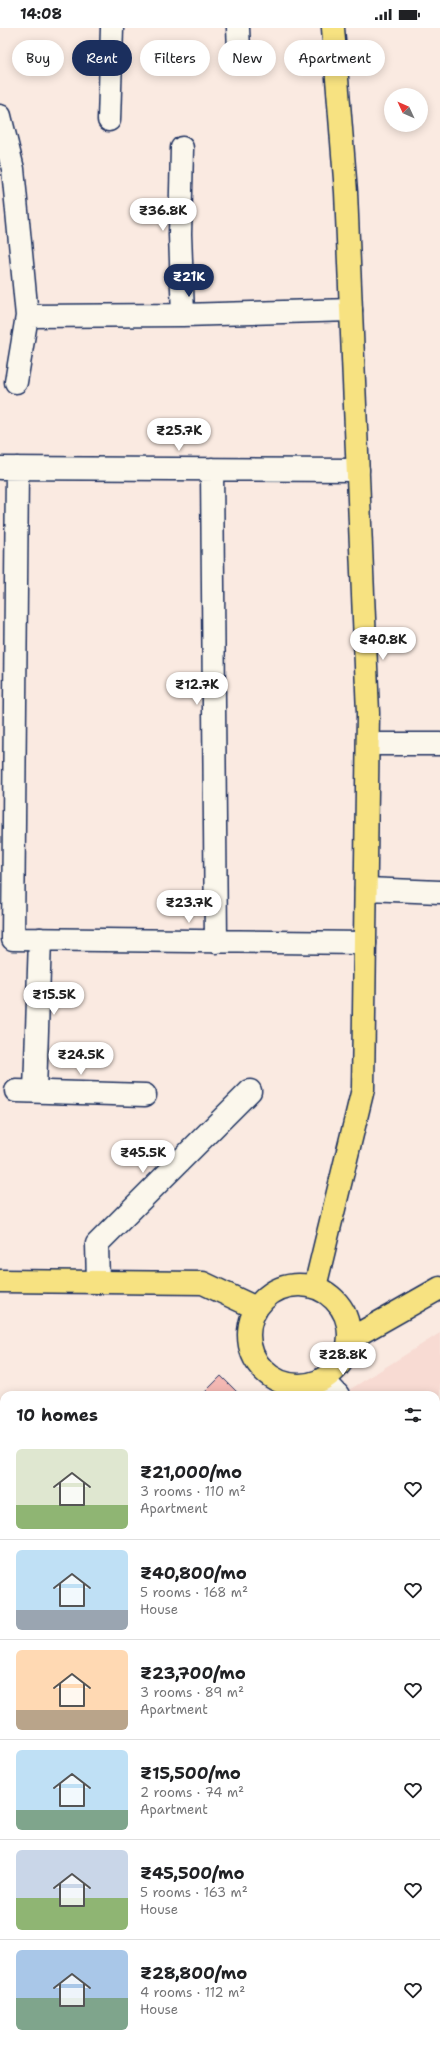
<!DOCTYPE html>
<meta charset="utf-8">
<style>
:root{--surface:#fff;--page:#f6f6f6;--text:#202124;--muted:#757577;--line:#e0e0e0;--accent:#1b2f5e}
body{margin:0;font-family:"Shantell Sans",sans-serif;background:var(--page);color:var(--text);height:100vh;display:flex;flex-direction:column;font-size:15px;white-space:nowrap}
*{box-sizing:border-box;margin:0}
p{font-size:13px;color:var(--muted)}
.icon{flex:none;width:22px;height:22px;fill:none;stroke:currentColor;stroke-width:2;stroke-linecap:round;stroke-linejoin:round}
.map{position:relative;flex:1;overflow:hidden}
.drawer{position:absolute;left:0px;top:1363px;width:440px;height:656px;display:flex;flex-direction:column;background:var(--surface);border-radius:12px 12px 0 0;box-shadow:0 2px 10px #0003}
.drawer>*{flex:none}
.guide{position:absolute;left:12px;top:12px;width:416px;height:36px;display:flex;gap:8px}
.needle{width:26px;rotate:314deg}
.controls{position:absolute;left:384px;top:60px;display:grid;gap:8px}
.controls a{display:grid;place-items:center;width:44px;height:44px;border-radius:50%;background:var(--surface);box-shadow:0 2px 10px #0003;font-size:20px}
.price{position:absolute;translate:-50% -34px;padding:0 9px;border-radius:14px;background:#fff;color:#222;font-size:13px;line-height:26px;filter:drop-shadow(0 1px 2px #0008)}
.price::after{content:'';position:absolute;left:50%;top:24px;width:12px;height:9px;margin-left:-6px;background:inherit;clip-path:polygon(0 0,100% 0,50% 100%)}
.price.selected{background:var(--accent);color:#fff}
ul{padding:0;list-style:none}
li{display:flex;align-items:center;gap:12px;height:100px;padding:0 16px}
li+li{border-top:1px solid var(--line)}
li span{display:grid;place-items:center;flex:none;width:112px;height:80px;border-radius:6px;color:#555}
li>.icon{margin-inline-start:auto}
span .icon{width:48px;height:48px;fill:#fffc;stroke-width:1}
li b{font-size:17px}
h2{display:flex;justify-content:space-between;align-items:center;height:48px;padding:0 16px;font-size:17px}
.pill{padding:0 14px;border-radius:18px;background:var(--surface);box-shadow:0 2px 10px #0003;font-size:14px;line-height:36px}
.pill.selected{background:var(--accent);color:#fff}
.status{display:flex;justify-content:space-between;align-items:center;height:28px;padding:0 20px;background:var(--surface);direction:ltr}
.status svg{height:11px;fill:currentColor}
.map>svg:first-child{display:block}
</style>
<div class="status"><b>14:08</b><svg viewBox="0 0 49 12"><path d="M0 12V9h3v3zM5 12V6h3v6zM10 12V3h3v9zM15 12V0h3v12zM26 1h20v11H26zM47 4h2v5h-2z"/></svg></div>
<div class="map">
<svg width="440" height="2019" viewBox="0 0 440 2019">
<rect width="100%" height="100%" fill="#faeae1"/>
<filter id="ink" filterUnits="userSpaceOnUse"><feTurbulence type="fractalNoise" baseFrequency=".025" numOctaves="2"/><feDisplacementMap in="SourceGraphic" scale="8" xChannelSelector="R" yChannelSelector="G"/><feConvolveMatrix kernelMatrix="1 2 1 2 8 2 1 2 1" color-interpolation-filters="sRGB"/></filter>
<g filter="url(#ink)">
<path fill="#f8dbd3" d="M440,1305V2019H330L325,2015H436V1367H341Z"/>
<path fill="#f4b8b3" stroke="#1b2f5e" d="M221,1348L240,1367H202Z
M4,1569V1584L0,1580V1573Z
M4,1713V1768L0,1764V1717Z"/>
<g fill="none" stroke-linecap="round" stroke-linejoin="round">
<g stroke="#1b2f5e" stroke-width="25">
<path id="minor" d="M238,0L239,21
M0,88L13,141L27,288L16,354
M109,92L112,0
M182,120L180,206L183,287
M27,288L183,287L351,282
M0,440L358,442
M17,440L13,911L365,915
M212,441L216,914
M368,716H440
M366,861L440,864
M16,1063L145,1067
M35,1063L40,911
M98,1254L97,1216L250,1063
M323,1351L338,1367
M436,1426L440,1424
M436,1473L440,1477
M436,1644L440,1648
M436,1793L440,1789
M436,1845L440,1848
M0,1907L4,1910
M154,2015L160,2019"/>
</g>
<g stroke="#1b2f5e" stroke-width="25">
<path id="major" d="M0,1253L203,1255L256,1280
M249 1307a50 50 0 1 1 100 0a50 50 0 1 1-100 0Z
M315,1259L363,1061L368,685L346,164L333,0
M350,1311L440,1260
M0,1678L4,1674
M0,1783L4,1786
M283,2015L288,2019"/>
</g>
<use href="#minor" stroke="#fbf7ec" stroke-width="22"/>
<use href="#major" stroke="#f7e281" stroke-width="22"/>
</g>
</g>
</svg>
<div class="controls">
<a><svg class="needle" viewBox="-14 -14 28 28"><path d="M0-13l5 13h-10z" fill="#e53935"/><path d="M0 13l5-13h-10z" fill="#757577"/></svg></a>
</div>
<b class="price" style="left:163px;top:204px">₹36.8K</b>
<b class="price selected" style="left:189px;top:270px">₹21K</b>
<b class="price" style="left:179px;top:424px">₹25.7K</b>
<b class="price" style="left:383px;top:633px">₹40.8K</b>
<b class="price" style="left:197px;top:678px">₹12.7K</b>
<b class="price" style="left:189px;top:896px">₹23.7K</b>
<b class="price" style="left:54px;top:988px">₹15.5K</b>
<b class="price" style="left:81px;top:1048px">₹24.5K</b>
<b class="price" style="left:143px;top:1146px">₹45.5K</b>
<b class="price" style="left:343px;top:1348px">₹28.8K</b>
<div class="guide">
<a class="pill">Buy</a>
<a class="pill selected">Rent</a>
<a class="pill">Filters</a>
<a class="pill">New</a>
<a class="pill">Apartment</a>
</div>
<section class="drawer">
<h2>10 homes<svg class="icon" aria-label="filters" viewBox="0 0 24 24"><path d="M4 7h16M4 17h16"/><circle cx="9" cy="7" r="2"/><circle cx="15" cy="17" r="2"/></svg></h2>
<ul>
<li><span style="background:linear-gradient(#dfe7d0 70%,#8fb573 0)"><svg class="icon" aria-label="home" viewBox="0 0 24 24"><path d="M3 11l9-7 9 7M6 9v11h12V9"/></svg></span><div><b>₹21,000/mo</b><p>3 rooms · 110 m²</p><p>Apartment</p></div><svg class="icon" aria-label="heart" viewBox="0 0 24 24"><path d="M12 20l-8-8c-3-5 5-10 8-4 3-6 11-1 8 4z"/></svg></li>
<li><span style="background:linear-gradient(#bfe0f5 75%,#9aa5b1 0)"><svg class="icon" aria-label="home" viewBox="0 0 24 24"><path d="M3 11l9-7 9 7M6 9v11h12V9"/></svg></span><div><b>₹40,800/mo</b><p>5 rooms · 168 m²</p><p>House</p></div><svg class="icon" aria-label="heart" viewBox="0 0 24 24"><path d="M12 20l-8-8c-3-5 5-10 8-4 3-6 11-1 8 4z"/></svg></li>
<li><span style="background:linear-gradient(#ffd9b3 75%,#b9a48a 0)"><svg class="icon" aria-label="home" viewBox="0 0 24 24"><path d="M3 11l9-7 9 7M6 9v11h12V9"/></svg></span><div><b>₹23,700/mo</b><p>3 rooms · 89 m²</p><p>Apartment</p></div><svg class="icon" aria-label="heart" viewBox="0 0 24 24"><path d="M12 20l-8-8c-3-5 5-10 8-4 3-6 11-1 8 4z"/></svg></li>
<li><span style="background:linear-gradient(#bfe0f5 75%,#7fa58c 0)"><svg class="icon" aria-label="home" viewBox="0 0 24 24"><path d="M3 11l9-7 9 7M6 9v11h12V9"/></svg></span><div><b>₹15,500/mo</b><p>2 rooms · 74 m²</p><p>Apartment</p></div><svg class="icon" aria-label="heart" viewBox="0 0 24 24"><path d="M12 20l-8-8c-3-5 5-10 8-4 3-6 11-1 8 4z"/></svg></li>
<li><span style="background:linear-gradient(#c9d6e8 60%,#8fb573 0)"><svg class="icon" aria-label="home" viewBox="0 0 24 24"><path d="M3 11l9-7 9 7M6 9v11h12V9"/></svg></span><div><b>₹45,500/mo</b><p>5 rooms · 163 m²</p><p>House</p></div><svg class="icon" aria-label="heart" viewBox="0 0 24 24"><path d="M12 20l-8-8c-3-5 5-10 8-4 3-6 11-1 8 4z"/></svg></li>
<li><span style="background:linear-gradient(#a9c7e8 60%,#7fa58c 0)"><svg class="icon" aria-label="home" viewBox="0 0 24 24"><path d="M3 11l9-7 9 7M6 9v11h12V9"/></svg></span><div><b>₹28,800/mo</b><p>4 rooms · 112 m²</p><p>House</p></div><svg class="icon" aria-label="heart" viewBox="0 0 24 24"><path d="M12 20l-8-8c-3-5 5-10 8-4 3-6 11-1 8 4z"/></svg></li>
</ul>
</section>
</div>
